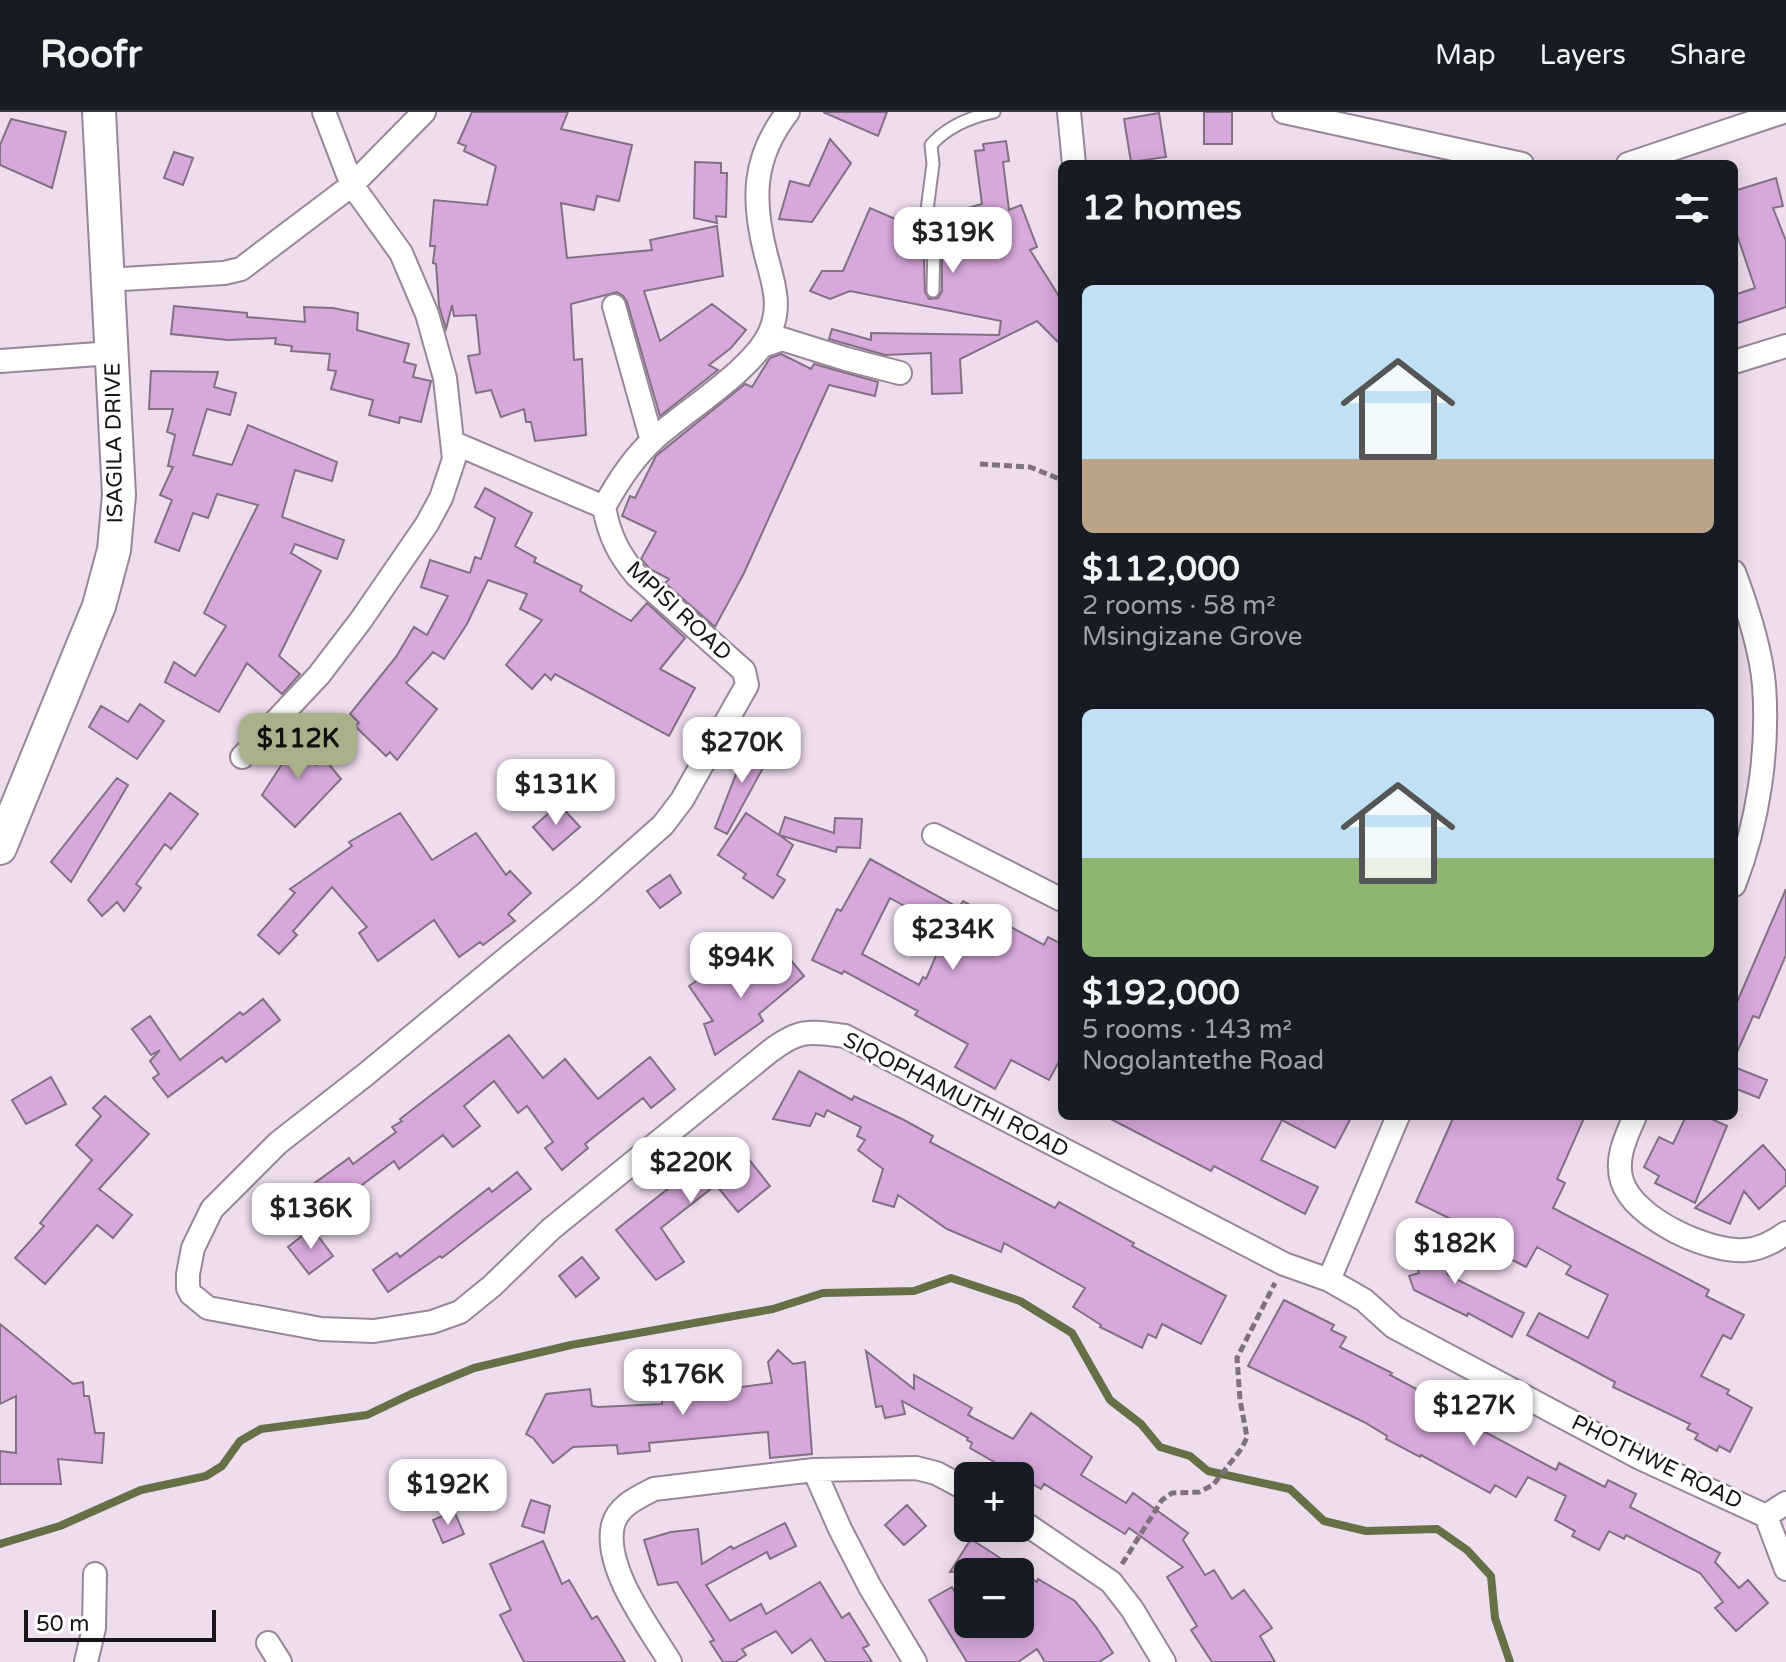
<!DOCTYPE html>
<meta charset="utf-8">
<style>
:root{--surface:#171b24;--page:#20242c;--text:#f1f3f6;--muted:#9ea1a6;--line:#363941;--accent:#a8b18a}
body{margin:0;font-family:"Varela Round",sans-serif;background:var(--page);color:var(--text);height:100vh;display:flex;flex-direction:column;font-size:30px;white-space:nowrap}
*{box-sizing:border-box;margin:0}
p{font-size:26px;color:var(--muted)}
.icon{flex:none;width:44px;height:44px;fill:none;stroke:currentColor;stroke-width:2;stroke-linecap:round;stroke-linejoin:round}
.map{position:relative;flex:1;overflow:hidden}
.sheet{position:absolute;left:1058px;top:48px;width:680px;height:960px;display:flex;flex-direction:column;background:var(--surface);border-radius:12px;box-shadow:0 4px 20px #0003}
.sheet>*{flex:none}
.tools{position:absolute;left:954px;top:1350px;display:grid;gap:16px}
.tools a{display:grid;place-items:center;width:80px;height:80px;border-radius:12px;background:var(--surface);box-shadow:0 4px 20px #0003;font-size:40px}
.scale{position:absolute;left:24px;bottom:20px;width:192px;box-sizing:border-box;padding-left:8px;border:4px solid #19131a;border-top:0;font-size:22px;line-height:28px;white-space:nowrap;color:#19131a;-webkit-text-stroke:6px #fff;paint-order:stroke}
.price{position:absolute;translate:-50% -68px;padding:0 18px;border-radius:16px;background:#fff;color:#222;font-size:26px;line-height:52px;filter:drop-shadow(0 2px 4px #0008)}
.price::after{content:'';position:absolute;left:50%;top:48px;width:24px;height:18px;margin-left:-12px;background:inherit;clip-path:polygon(0 0,100% 0,50% 100%)}
.price.selected{background:var(--accent);color:#111}
ul{padding:0;list-style:none}
li{display:grid;align-content:center;gap:16px;height:424px;padding:0 24px}
li span{display:grid;place-items:center;height:248px;border-radius:12px;color:#555}
li>.icon{margin-inline-start:auto}
span .icon{width:144px;height:144px;fill:#fffc;stroke-width:1}
li b{font-size:34px}
h2{display:flex;justify-content:space-between;align-items:center;height:96px;padding:0 24px;font-size:34px}
header{display:flex;align-items:center;gap:48px;box-sizing:border-box;height:112px;padding:0 40px;background:var(--surface);border-bottom:2px solid var(--line)}
header strong{font-size:38px}
nav{display:flex;gap:44px;margin-inline-start:auto;font-size:28px}
.map>svg:first-child{display:block}
</style>
<header>
<strong>Roofr</strong>
<nav><a>Map</a><a>Layers</a><a>Share</a></nav>
</header>
<div class="map">
<svg width="1786" height="1550" viewBox="0 0 1786 1550">
<rect width="100%" height="100%" fill="#eedcef"/>
<g fill="none" stroke-linecap="round" stroke-linejoin="round">
<path stroke="#667046" stroke-width="8" d="M0,1432L60,1414L141,1378L206,1364L222,1354L240,1329L261,1317L367,1303L411,1282L474,1256L571,1233L773,1197L823,1181L914,1179L951,1166L1020,1189L1072,1221L1110,1288L1141,1312L1160,1335L1190,1344L1208,1359L1290,1377L1324,1409L1366,1419L1437,1417L1467,1438L1491,1464L1495,1506L1510,1550"/>
</g>
<path fill="#d8a8dc" stroke="#817282" stroke-width="2" fill-rule="evenodd" d="M472,0H568L561,17L632,33L619,89L597,84L594,98L561,91L567,146L652,138L650,128L717,114L723,164L644,179L660,229L712,192L746,218L731,236L709,253L718,258L660,304L627,190L623,184L617,180L571,192L574,248L582,247L586,323L535,329L531,310H526L524,297L501,305L491,278L476,281L468,244L480,242L476,203L454,204L452,193L446,217L439,194L436,152L433,151L435,134H430L434,88L487,93L496,54L464,39L466,34L458,31Z
M823,0H887L878,24Z
M1204,0H1232V32H1204Z
M1159,1L1166,45L1131,50L1124,7Z
M11,7L66,20L52,76L0,53V33Z
M830,27L851,51L812,110L779,107L790,69L809,74Z
M1006,29L1009,49L1003,50L1009,98L1021,93L1037,135L1030,138L1062,189V234L1037,209L960,247L962,281L932,282L931,241L885,243L829,227L832,217L871,228V221L999,223L1001,209L850,179L830,187L810,179L822,159H843L870,96L923,119L925,180L929,187L938,186L942,179V128L946,129L939,104L982,92L975,39L984,38L983,32Z
M174,40L193,46L183,73L164,66Z
M695,50L721,51V61H727L726,105L716,104L717,111L694,106Z
M1776,66L1783,94L1773,96L1786,129V195L1738,211L1734,199V183L1755,176L1734,114V79Z
M174,194L247,201V205L305,210L304,195L333,196L358,201L357,218L409,232L404,250L416,253L413,265L431,269L421,310L400,305L399,311L369,303L373,288L331,277L336,259L328,258L330,242L291,239L292,234L275,232L276,226L228,228L171,222Z
M781,242L811,257L814,252L878,270L875,284L829,273L744,461L715,515L665,471L669,467L650,457L641,447L656,420L622,404L630,384L635,386L656,344L745,272L752,275L770,246Z
M151,259L218,260L214,275L236,281L230,303L207,297L193,343L232,353L248,313L337,350L332,369L295,358L282,405L344,428L337,447L295,432L291,441L321,459L279,544L300,562L282,582L247,551L219,600L165,570L174,550L195,564L226,514L204,501L258,393L217,382L208,406L193,401L179,439L155,430L172,388L160,383L173,355L168,354L175,323L167,320L173,297H149Z
M485,376L532,401L515,434L536,446L534,450L582,474L580,479L631,509L647,491L685,526L660,557L695,576L669,624L555,562L551,568L545,562L532,577L506,553L542,508L520,497L527,482L488,468L467,512L444,547L433,540L406,571L437,597L397,648L390,640L386,644L355,614L359,611L350,602L396,545L414,515L427,523L448,484L421,475L430,448L470,461L475,445L481,447L495,406L475,395Z
M140,592L164,609L137,647L89,615L101,594L128,610Z
M284,621L316,653L324,646L341,667L295,715L262,683L282,652L267,638Z
M749,629L770,643L727,722L715,716Z
M117,666L128,673L71,770L51,750Z
M170,681L198,702L171,737L165,732L136,772L141,776L124,799L117,790L102,804L88,788Z
M559,692L580,715L553,738L533,715Z
M400,701L432,748L476,721L506,763L510,759L531,781L508,802L515,809L483,833L480,830L459,845L434,808L378,849L359,821L367,815L332,775L293,819L297,823L279,842L258,823L295,781L290,777L352,734L349,730Z
M746,701L779,723L785,705L834,721L835,706L862,707L860,736L837,735L836,740L779,723L793,733L777,763L785,768L773,786L743,766L746,762L718,743Z
M870,747L959,796L963,789L1044,833L1048,825L1062,832V944L1049,968L1011,948L995,977L955,955L968,932L915,903L918,899L844,859L842,862L812,848L837,797L841,799ZM890,786L947,818L926,867L923,865L919,873L862,842Z
M670,763L681,781L660,796L647,779Z
M1786,777V843L1759,906L1753,904L1734,947V897Z
M785,841L804,864L759,902L763,909L715,943L704,912L713,909L689,874L721,852L740,880Z
M263,887L280,908L226,950L222,945L168,985L153,966L159,962L150,949L160,938L151,943L132,917L150,904L180,948L240,900L243,903Z
M509,923L543,966L565,947L598,987L650,945L675,977L651,996L643,986L585,1032L588,1036L562,1058L545,1036L553,1030L527,994L518,1001L494,969L464,994L480,1014L453,1035L443,1023L399,1057L394,1049L330,1097L312,1073L349,1046L353,1052L396,1020L392,1015L402,1009L400,1007Z
M1734,955L1767,968L1759,986L1734,976Z
M799,959L852,988L854,984L904,1008L933,1024L930,1030L1055,1096L1059,1090L1134,1131L1132,1134L1226,1184L1201,1232L1162,1212L1156,1226L1148,1222L1142,1236L1100,1215L1101,1213L1073,1195L1085,1176L1004,1131L1001,1140L947,1117L898,1083L894,1095L873,1089L883,1057L858,1038L865,1028L857,1024L861,1015L827,998L824,1005L816,1001L810,1014L773,1007Z
M51,965L66,992L26,1012L12,988Z
M105,984L149,1022L99,1077L132,1103L113,1126L97,1113L45,1172L15,1146L44,1114L40,1111L92,1048L76,1033L101,1004L93,996Z
M1105,1004H1352L1335,1036L1282,1008L1261,1048L1318,1075L1305,1102L1214,1054L1211,1059Z
M1454,1004H1585L1557,1067L1565,1071L1553,1096L1709,1178L1706,1184L1744,1203L1731,1227L1723,1223L1701,1264L1729,1278L1727,1282L1752,1296L1730,1340L1719,1334L1717,1339L1695,1327L1698,1322L1687,1317L1690,1312L1613,1275L1615,1270L1527,1223L1539,1201L1588,1226L1608,1183L1566,1162L1571,1154L1537,1135L1526,1155L1505,1144L1503,1147L1435,1110L1449,1106L1416,1090Z
M1686,1004H1705L1727,1014L1695,1091L1655,1071L1659,1064L1644,1055L1659,1025L1673,1032Z
M732,1026L770,1074L738,1100L716,1073L661,1116L684,1150L656,1168L616,1118Z
M1763,1033L1786,1059V1073L1759,1097L1744,1079L1730,1112L1695,1096Z
M517,1060L531,1077L442,1146L440,1144L388,1180L373,1158L397,1141L400,1145L489,1076L492,1080Z
M1431,1112L1448,1163L1524,1201L1512,1225L1468,1201L1467,1204L1414,1178L1409,1164L1419,1161L1406,1120Z
M312,1116L333,1144L309,1162L288,1135Z
M582,1145L599,1166L576,1185L559,1164Z
M1284,1188L1334,1213L1331,1218L1346,1225L1340,1235L1392,1261L1390,1263L1448,1294L1446,1299L1556,1358L1559,1351L1605,1375L1608,1368L1636,1382L1630,1395L1720,1441L1715,1450L1739,1476L1748,1468L1768,1491L1736,1519L1715,1496L1723,1490L1700,1461L1626,1423L1624,1427L1609,1419L1599,1438L1572,1424L1575,1419L1555,1408L1566,1384L1528,1365L1516,1385L1495,1373L1490,1381L1421,1343L1420,1345L1386,1327L1387,1324L1364,1310L1248,1254Z
M0,1212L73,1272L83,1270L84,1284H89L95,1321H104L102,1351L58,1347L61,1372H0V1339L16,1341V1284L0,1292Z
M778,1238L793,1252L805,1250L812,1342L770,1346L768,1320L649,1331L650,1339L618,1342L617,1333L573,1335L553,1351L533,1326L526,1322L546,1282L590,1277L592,1294L598,1295L662,1292V1278L695,1277V1281L772,1271L768,1250Z
M866,1239L914,1277V1263L972,1296L968,1303L1013,1327L1031,1301L1092,1345L1081,1363L1126,1391L1133,1381L1188,1421L1183,1428L1205,1463L1214,1458L1232,1487L1244,1478L1272,1516L1260,1524L1275,1550H1212L1191,1518L1197,1514L1167,1465L1183,1455L1129,1416L1125,1422L1044,1372L1041,1377L970,1336L972,1331L967,1328L968,1326L902,1289L905,1302L885,1306L882,1294L876,1295Z
M531,1388L550,1394L544,1421L522,1414Z
M907,1393L926,1414L904,1433L885,1413Z
M454,1399L464,1422L443,1431L433,1408Z
M785,1411L796,1434L770,1447L767,1440L706,1473L730,1509L761,1492L766,1502L820,1470L842,1506L849,1501L869,1533L863,1536L872,1550H826L811,1527L792,1541L776,1519L742,1537L746,1543L735,1550H723L710,1530L714,1528L677,1470L658,1473L644,1428L671,1420L698,1417L702,1452L731,1434L733,1437Z
M971,1427L1037,1470L1038,1467L1075,1489L1096,1515L1113,1541L1099,1550H1045L1037,1537L1018,1550H967L929,1488L952,1475L968,1505V1512L973,1514L978,1512H1020V1460H950Z
M543,1429L562,1472L569,1468L592,1507L597,1504L625,1550H524L500,1503L511,1498L490,1452Z"/>
<g fill="none" stroke-linecap="round" stroke-linejoin="round">
<g stroke="#978798" stroke-width="15">
<path id="lane" d="M933,179L934,128L927,98L933,52L931,33C947,15 971,5 994,0"/>
</g>
<g stroke="#978798" stroke-width="26">
<path id="street" d="M788,0C752,46 752,89 766,143C773,170 782,193 770,220C754,257 685,299 654,327C633,346 617,371 604,395C609,423 619,443 637,464L744,559L747,573L682,688L663,713L586,781L365,963L278,1031L212,1097L193,1136L188,1162V1176L191,1182L208,1196L321,1217L374,1219L432,1210L460,1200L492,1174L551,1117L769,940C799,917 808,919 845,924L1284,1152L1329,1168
M1069,0L1074,52
M1284,0L1522,52
M1628,52L1783,0
M106,168L224,161L241,157L352,73L424,0
M614,194L652,329
M762,234L782,227L846,247L900,261
M0,249L112,241
M1734,250L1786,234
M454,331L604,395
M1734,460C1746,492 1761,539 1764,573C1769,639 1758,712 1734,773
M242,645L319,563L361,508L427,412L441,386L454,347L445,266L427,202L401,141L352,73L324,0
M934,723L1062,788
M1398,1004L1329,1168L1364,1188L1394,1215L1640,1346L1766,1404
M1635,1004C1626,1025 1615,1046 1622,1069C1634,1107 1709,1141 1746,1138C1760,1137 1775,1129 1786,1121
M814,1358L840,1417L870,1475L915,1550
M1766,1404L1786,1457
M1766,1404L1786,1391
M1020,1408L1111,1470L1132,1497L1164,1550
M268,1531L280,1550
M86,1550L94,1516L95,1462
M670,1550C649,1515 603,1456 613,1413C618,1394 638,1385 654,1377L814,1358L916,1356L936,1361L968,1378"/>
</g>
<g stroke="#978798" stroke-width="36">
<path id="secondary" d="M0,736L99,494L114,438L119,383L99,0"/>
</g>
<path stroke="#7e727f" stroke-width="5" stroke-dasharray="8 4" stroke-linecap="butt" d="M980,352L1030,355L1062,368
M1122,1452L1162,1388L1172,1381L1199,1380L1213,1373L1242,1336L1247,1325L1240,1288L1237,1246L1275,1171"/>
<use href="#lane" stroke="#fff" stroke-width="11"/>
<use href="#street" stroke="#fff" stroke-width="22"/>
<use href="#secondary" stroke="#fff" stroke-width="32"/>
</g>
<g text-anchor="middle" dominant-baseline="central" stroke-width="6" stroke-linejoin="round" paint-order="stroke">
<g font-size="22" fill="#19131a" stroke="#fff">
<text transform="translate(114 331) rotate(-91)">ISAGILA DRIVE</text>
<text transform="translate(679 499) rotate(43)">MPISI ROAD</text>
<text transform="translate(956 983) rotate(27)">SIQOPHAMUTHI ROAD</text>
<text transform="translate(1657 1350) rotate(26)">PHOTHWE ROAD</text>
</g>
</g>
</svg>
<div class="tools">
<a>+</a>
<a>−</a>
</div>
<div class="scale">50 m</div>
<b class="price" style="left:953px;top:163px">$319K</b>
<b class="price selected" style="left:298px;top:669px">$112K</b>
<b class="price" style="left:742px;top:673px">$270K</b>
<b class="price" style="left:556px;top:715px">$131K</b>
<b class="price" style="left:953px;top:860px">$234K</b>
<b class="price" style="left:741px;top:888px">$94K</b>
<b class="price" style="left:691px;top:1093px">$220K</b>
<b class="price" style="left:311px;top:1139px">$136K</b>
<b class="price" style="left:1455px;top:1174px">$182K</b>
<b class="price" style="left:683px;top:1305px">$176K</b>
<b class="price" style="left:1474px;top:1336px">$127K</b>
<b class="price" style="left:448px;top:1415px">$192K</b>
<section class="sheet">
<h2>12 homes<svg class="icon" aria-label="filters" viewBox="0 0 24 24"><path d="M4 7h16M4 17h16"/><circle cx="9" cy="7" r="2"/><circle cx="15" cy="17" r="2"/></svg></h2>
<ul>
<li><span style="background:linear-gradient(#bfe0f5 70%,#b9a48a 0)"><svg class="icon" aria-label="home" viewBox="0 0 24 24"><path d="M3 11l9-7 9 7M6 9v11h12V9"/></svg></span><div><b>$112,000</b><p>2 rooms · 58 m²</p><p>Msingizane Grove</p></div></li>
<li><span style="background:linear-gradient(#bfe0f5 60%,#8fb573 0)"><svg class="icon" aria-label="home" viewBox="0 0 24 24"><path d="M3 11l9-7 9 7M6 9v11h12V9"/></svg></span><div><b>$192,000</b><p>5 rooms · 143 m²</p><p>Nogolantethe Road</p></div></li>
</ul>
</section>
</div>
